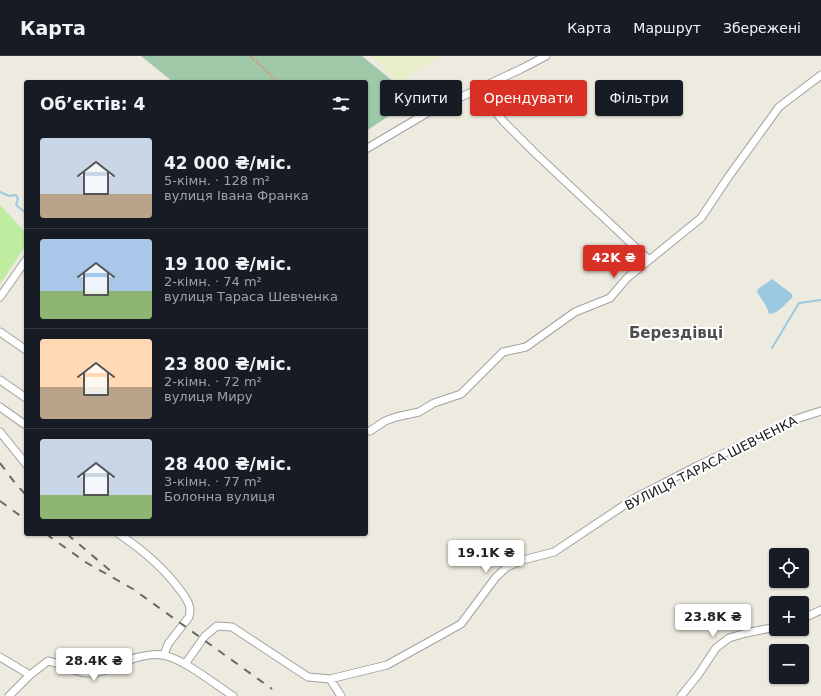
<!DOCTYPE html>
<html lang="uk">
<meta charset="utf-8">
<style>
:root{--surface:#171b24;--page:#242831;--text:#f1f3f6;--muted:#9ea1a6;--line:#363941;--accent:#d93025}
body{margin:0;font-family:"DejaVu Sans",sans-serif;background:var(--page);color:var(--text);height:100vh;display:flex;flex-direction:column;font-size:15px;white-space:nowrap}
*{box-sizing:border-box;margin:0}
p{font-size:13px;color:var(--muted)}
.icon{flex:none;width:22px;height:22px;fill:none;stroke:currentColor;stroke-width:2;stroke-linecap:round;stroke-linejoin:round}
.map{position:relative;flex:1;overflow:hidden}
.details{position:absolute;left:24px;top:24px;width:344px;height:456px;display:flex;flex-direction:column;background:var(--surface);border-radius:4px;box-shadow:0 1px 3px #0004}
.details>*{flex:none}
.banner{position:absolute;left:380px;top:24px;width:380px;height:36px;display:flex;gap:8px}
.buttons{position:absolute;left:769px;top:492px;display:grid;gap:8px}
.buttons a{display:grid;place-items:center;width:40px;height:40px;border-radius:4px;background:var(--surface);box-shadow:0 1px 3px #0004;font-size:20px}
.price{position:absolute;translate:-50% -34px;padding:0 9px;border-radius:4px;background:#fff;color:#222;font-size:13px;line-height:26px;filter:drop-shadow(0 1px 2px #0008)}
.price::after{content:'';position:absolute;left:50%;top:24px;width:12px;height:9px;margin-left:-6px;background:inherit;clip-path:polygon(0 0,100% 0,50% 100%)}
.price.current{background:var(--accent);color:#fff}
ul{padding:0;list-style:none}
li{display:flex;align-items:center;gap:12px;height:100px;padding:0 16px}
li+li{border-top:1px solid var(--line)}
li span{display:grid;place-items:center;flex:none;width:112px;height:80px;border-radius:4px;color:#555}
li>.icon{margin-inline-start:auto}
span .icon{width:48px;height:48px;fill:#fffc;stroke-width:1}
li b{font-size:17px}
h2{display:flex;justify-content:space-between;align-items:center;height:48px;padding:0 16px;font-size:17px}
.chip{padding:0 14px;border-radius:4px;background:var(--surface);box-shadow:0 1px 3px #0004;font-size:14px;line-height:36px}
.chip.current{background:var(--accent);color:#fff}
header{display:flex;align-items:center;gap:24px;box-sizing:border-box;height:56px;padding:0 20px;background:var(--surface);border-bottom:1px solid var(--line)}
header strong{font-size:19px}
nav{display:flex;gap:22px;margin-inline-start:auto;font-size:14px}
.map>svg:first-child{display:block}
</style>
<header>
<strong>Карта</strong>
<nav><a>Карта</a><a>Маршрут</a><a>Збережені</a></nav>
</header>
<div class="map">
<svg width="821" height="640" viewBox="0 0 821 640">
<rect width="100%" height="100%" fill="#edeadf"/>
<path fill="#e8efc8" d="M371,0H440L400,26Z"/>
<path fill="#beed9f" d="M0,149L26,177V189L0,228Z"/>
<path fill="#9ec8a8" d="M141,0H362L415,43L366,75V26H173Z"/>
<path fill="#9bc9df" d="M772,223L792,238V242C786,247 778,258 769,258C767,249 761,244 757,235L758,233Z"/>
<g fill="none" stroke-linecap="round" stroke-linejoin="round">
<path stroke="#9bc9df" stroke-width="2" d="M0,136L9,140L16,139L18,143L16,149L26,157
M772,292L799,247L821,244"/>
<g stroke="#a2a2a2" stroke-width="9">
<path id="minor" d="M477,34L504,66L536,98L649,204
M366,93L427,57L521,13L546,0
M0,241L26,204
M0,276L26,294
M0,324L26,342
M0,351L24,368
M370,375L385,365L396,361L419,356L434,347L461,338L503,296L526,291L575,256L610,242L627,222L701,162L729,120L779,51L821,19
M0,376L26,408
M119,478C143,494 166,514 183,538C185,541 188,545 189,549C191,553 190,557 189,561L168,588L164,599
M802,563L821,554
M0,601L30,619
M185,608L205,580L217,570L232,571L308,621L330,623L387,609L461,568L496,521L507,511L523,504L554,496L635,442L695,411L796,363L821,355
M330,623L341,640
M9,640L30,619L48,605C61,607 73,616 86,617C103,618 120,608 135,602C144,600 153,597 162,599C181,601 216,629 233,640
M681,640L698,619L716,592L729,582L746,577L776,571"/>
</g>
<path stroke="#ff7e5e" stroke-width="1.5" stroke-dasharray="2 2" stroke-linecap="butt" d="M250,0L279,26"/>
<use href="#minor" stroke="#fff" stroke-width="7"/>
<path stroke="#696969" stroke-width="2" stroke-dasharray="8 8" stroke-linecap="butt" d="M0,407L15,427L26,439
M0,445L26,464
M46,478L87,507L133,533L272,633
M67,478L113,517"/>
</g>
<g text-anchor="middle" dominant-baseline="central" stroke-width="4" stroke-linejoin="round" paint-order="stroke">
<g font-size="13" fill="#1b1b1b" stroke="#fff">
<text transform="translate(711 407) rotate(-27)">ВУЛИЦЯ ТАРАСА ШЕВЧЕНКА</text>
</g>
<g font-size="15" font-weight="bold" fill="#4e4e4e" stroke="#fff">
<text x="676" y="277">Берездівці</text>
</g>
</g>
</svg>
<div class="buttons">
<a><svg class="icon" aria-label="locate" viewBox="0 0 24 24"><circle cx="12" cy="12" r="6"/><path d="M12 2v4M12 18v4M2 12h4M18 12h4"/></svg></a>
<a>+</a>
<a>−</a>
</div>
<b class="price current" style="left:614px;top:223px">42K ₴</b>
<b class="price" style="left:486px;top:518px">19.1K ₴</b>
<b class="price" style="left:713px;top:582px">23.8K ₴</b>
<b class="price" style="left:94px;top:626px">28.4K ₴</b>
<div class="banner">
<a class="chip">Купити</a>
<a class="chip current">Орендувати</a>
<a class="chip">Фільтри</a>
</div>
<section class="details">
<h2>Об’єктів: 4<svg class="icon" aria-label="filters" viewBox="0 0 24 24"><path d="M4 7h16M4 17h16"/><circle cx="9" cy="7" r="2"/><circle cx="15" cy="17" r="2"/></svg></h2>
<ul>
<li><span style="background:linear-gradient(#c9d6e8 70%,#b9a48a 0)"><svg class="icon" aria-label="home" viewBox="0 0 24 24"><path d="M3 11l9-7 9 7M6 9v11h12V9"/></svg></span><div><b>42 000 ₴/міс.</b><p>5-кімн. · 128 m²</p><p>вулиця Івана Франка</p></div></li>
<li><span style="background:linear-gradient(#a9c7e8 65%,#8fb573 0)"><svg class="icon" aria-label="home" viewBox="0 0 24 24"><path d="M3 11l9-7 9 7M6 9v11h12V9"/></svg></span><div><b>19 100 ₴/міс.</b><p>2-кімн. · 74 m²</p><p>вулиця Тараса Шевченка</p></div></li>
<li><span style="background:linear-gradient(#ffd9b3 60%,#b9a48a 0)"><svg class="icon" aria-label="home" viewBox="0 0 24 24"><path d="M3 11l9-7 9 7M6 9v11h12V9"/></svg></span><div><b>23 800 ₴/міс.</b><p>2-кімн. · 72 m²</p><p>вулиця Миру</p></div></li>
<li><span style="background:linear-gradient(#c9d6e8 70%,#8fb573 0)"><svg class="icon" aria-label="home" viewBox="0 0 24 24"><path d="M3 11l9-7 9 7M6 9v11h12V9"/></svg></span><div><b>28 400 ₴/міс.</b><p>3-кімн. · 77 m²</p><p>Болонна вулиця</p></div></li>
</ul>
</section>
</div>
